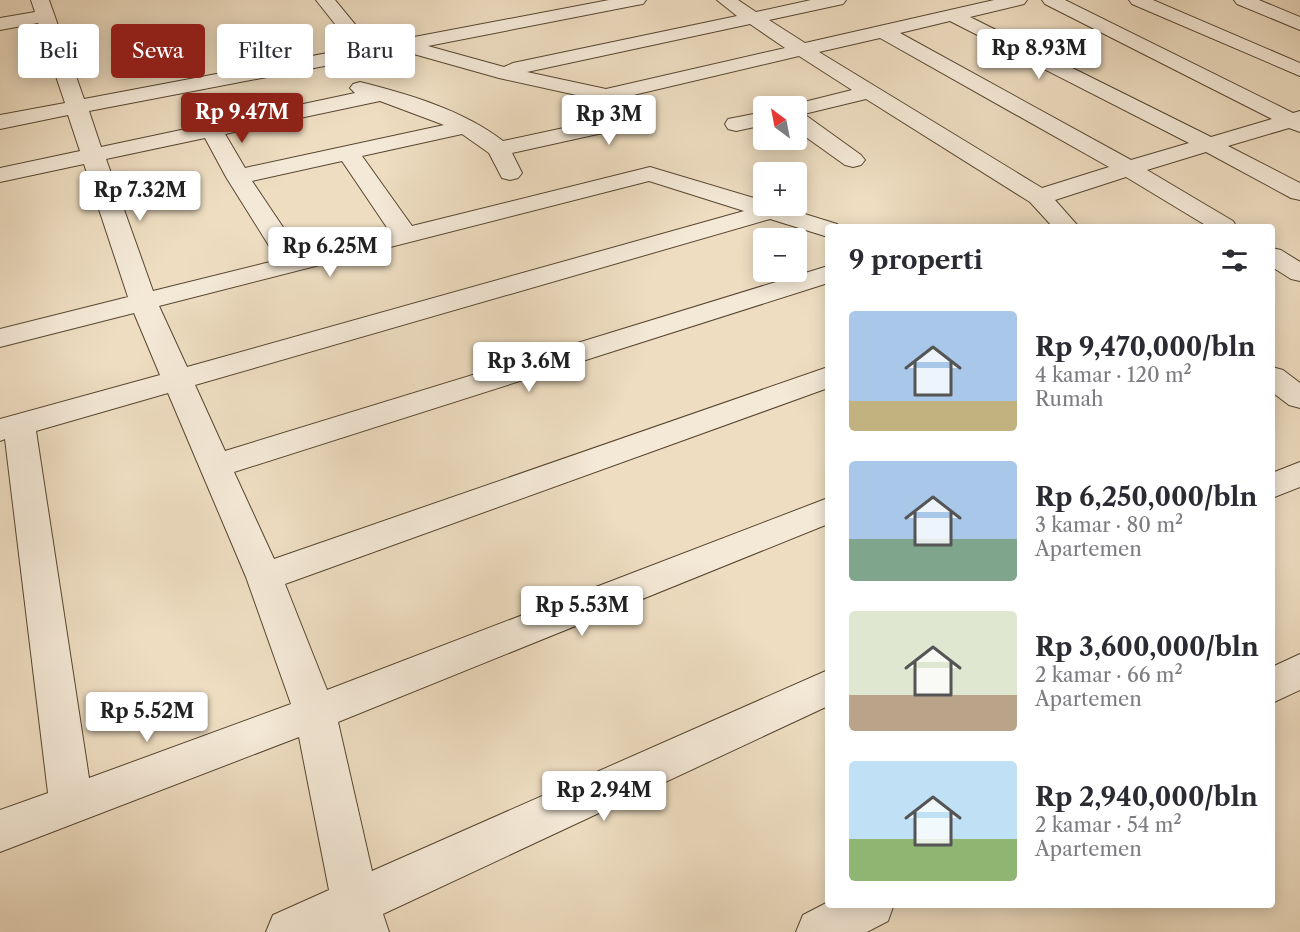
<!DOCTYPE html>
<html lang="id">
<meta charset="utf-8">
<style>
:root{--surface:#fff;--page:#f7f7f7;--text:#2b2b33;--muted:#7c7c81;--accent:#8f2418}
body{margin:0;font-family:"Libre Caslon Text",serif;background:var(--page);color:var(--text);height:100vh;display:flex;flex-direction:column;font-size:22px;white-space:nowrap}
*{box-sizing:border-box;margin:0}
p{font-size:20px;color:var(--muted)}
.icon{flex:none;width:33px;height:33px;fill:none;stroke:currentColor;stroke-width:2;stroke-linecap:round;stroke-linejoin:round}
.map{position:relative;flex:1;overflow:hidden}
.panel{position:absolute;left:825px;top:224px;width:450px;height:684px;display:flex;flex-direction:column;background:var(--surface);border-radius:6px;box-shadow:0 3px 15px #0003}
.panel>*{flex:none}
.hud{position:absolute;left:18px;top:24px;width:570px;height:54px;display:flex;gap:12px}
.needle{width:39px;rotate:328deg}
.fabs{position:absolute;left:753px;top:96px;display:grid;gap:12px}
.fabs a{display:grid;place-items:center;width:54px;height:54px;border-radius:6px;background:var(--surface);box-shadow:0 3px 15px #0003;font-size:30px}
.price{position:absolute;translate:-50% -51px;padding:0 14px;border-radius:6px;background:#fff;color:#222;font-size:20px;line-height:39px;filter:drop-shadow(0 2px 3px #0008)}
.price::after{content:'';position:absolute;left:50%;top:36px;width:18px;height:14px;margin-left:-9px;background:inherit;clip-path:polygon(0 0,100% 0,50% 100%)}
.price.active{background:var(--accent);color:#fff}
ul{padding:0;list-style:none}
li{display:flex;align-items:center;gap:18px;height:150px;padding:0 24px}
li span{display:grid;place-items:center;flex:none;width:168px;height:120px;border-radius:6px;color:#555}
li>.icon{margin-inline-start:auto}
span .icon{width:72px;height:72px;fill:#fffc;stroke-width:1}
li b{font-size:26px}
h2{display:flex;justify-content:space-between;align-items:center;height:72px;padding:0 24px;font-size:26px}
.chip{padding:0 21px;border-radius:6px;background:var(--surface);box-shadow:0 3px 15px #0003;font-size:21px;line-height:54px}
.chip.active{background:var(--accent);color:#fff}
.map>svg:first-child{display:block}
</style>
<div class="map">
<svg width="1300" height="932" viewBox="0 0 1300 932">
<rect width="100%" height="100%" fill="#eeddc1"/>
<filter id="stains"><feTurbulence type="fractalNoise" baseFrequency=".00333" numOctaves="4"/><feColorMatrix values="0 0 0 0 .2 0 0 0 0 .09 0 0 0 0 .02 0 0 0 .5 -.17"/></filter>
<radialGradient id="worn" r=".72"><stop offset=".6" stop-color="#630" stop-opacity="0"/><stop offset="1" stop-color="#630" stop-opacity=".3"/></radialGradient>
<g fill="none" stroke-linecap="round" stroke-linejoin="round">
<g stroke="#574630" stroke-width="2">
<path id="minor" d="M31,0H49L84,99L354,48L316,0H335L372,45L609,0H646L643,4L637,5L428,46L504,67L513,63L737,16L717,0H738L756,12L811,0H846L843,4L769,20L805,43L994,0H1027L1024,4L970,17L1211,137L1272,119L1045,4L1042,0H1065L1293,113L1300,111V132L1289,128L1228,146L1300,183V200L1291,198L1206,152L1147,170L1233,221L1236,226H1207L1126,177L1055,200L1078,226H1052L1030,202L866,99L804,114L861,155L865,160L861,165L853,167L845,165L796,130V106H788L852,90L799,56L625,97L640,108C640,119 633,122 625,128L512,153L522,173L518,178L510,180L502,178L489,153L462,134L362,156L412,226L650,167L764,201V206H779L837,224L839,226H828V237L770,219L195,385L225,451L828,266V283L234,472L274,559L828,367V388L285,584L327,690L828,498V524L338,722L372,871L828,670V706L383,914L389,932H266L273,915L329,890L299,737L0,852V810L48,793L5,439L0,441V419L160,375L134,313L0,347V329L128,297L84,164L0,182V168L80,151L68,115L0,129V115L65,103L38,23L0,30V18L35,12ZM950,21L1189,143L1131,160L900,33ZM750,24L785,48L606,89L527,72ZM880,38L1109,167L1042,188L819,52ZM403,51L499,78L599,100L618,112L610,118L503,141C463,110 408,94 360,82L353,84L350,88L355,93L101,147L89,111ZM380,101L444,125L245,168L225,134ZM205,138L226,177L278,260L153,291L106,159ZM342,161L390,232L301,254L252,181ZM649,181L744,211L187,367L159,306ZM168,393L246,577L291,704L89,778L36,431Z
M1129,0H1153L1300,63V76L1132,4Z
M1234,0H1259L1300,17V30L1237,4Z
M764,112V125L736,131L728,129L725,124L728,119Z
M1272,248L1281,250L1300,262V281L1291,279L1272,267Z
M1272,367L1283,370L1300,383V408L1289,405L1272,392Z
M1300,462V487L1272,498V473Z
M1300,654V690L1272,703V667Z
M828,902V904H894L888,921L867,932H796L803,915Z"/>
</g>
<use href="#minor" fill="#f4e9d7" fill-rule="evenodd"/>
</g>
<rect width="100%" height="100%" filter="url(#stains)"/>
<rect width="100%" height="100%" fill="url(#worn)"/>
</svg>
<div class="fabs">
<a><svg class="needle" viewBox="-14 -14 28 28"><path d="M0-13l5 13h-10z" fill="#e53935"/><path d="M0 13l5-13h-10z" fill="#7c7c81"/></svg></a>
<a>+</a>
<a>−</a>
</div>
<b class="price" style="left:1039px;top:80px">Rp 8.93M</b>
<b class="price active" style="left:242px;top:144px">Rp 9.47M</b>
<b class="price" style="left:609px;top:146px">Rp 3M</b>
<b class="price" style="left:140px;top:222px">Rp 7.32M</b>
<b class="price" style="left:330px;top:278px">Rp 6.25M</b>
<b class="price" style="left:529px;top:393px">Rp 3.6M</b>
<b class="price" style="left:582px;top:637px">Rp 5.53M</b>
<b class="price" style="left:147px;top:743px">Rp 5.52M</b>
<b class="price" style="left:604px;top:822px">Rp 2.94M</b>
<div class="hud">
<a class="chip">Beli</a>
<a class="chip active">Sewa</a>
<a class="chip">Filter</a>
<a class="chip">Baru</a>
</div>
<section class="panel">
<h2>9 properti<svg class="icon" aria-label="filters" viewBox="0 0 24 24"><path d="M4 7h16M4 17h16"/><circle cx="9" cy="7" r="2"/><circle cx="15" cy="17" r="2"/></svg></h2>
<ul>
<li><span style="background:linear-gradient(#a9c7e8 75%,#c2b280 0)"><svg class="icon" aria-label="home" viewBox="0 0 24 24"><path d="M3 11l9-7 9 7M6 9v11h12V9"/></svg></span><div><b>Rp 9,470,000/bln</b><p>4 kamar · 120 m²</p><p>Rumah</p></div></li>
<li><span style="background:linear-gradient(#a9c7e8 65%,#7fa58c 0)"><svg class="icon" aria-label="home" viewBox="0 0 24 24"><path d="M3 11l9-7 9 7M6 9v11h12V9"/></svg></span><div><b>Rp 6,250,000/bln</b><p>3 kamar · 80 m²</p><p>Apartemen</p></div></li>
<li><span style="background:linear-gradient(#dfe7d0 70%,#b9a48a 0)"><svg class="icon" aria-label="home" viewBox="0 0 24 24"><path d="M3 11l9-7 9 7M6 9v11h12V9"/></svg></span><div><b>Rp 3,600,000/bln</b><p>2 kamar · 66 m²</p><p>Apartemen</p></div></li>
<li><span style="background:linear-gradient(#bfe0f5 65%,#8fb573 0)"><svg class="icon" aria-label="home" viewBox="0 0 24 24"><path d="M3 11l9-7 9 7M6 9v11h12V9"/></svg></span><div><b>Rp 2,940,000/bln</b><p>2 kamar · 54 m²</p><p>Apartemen</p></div></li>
</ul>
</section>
</div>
